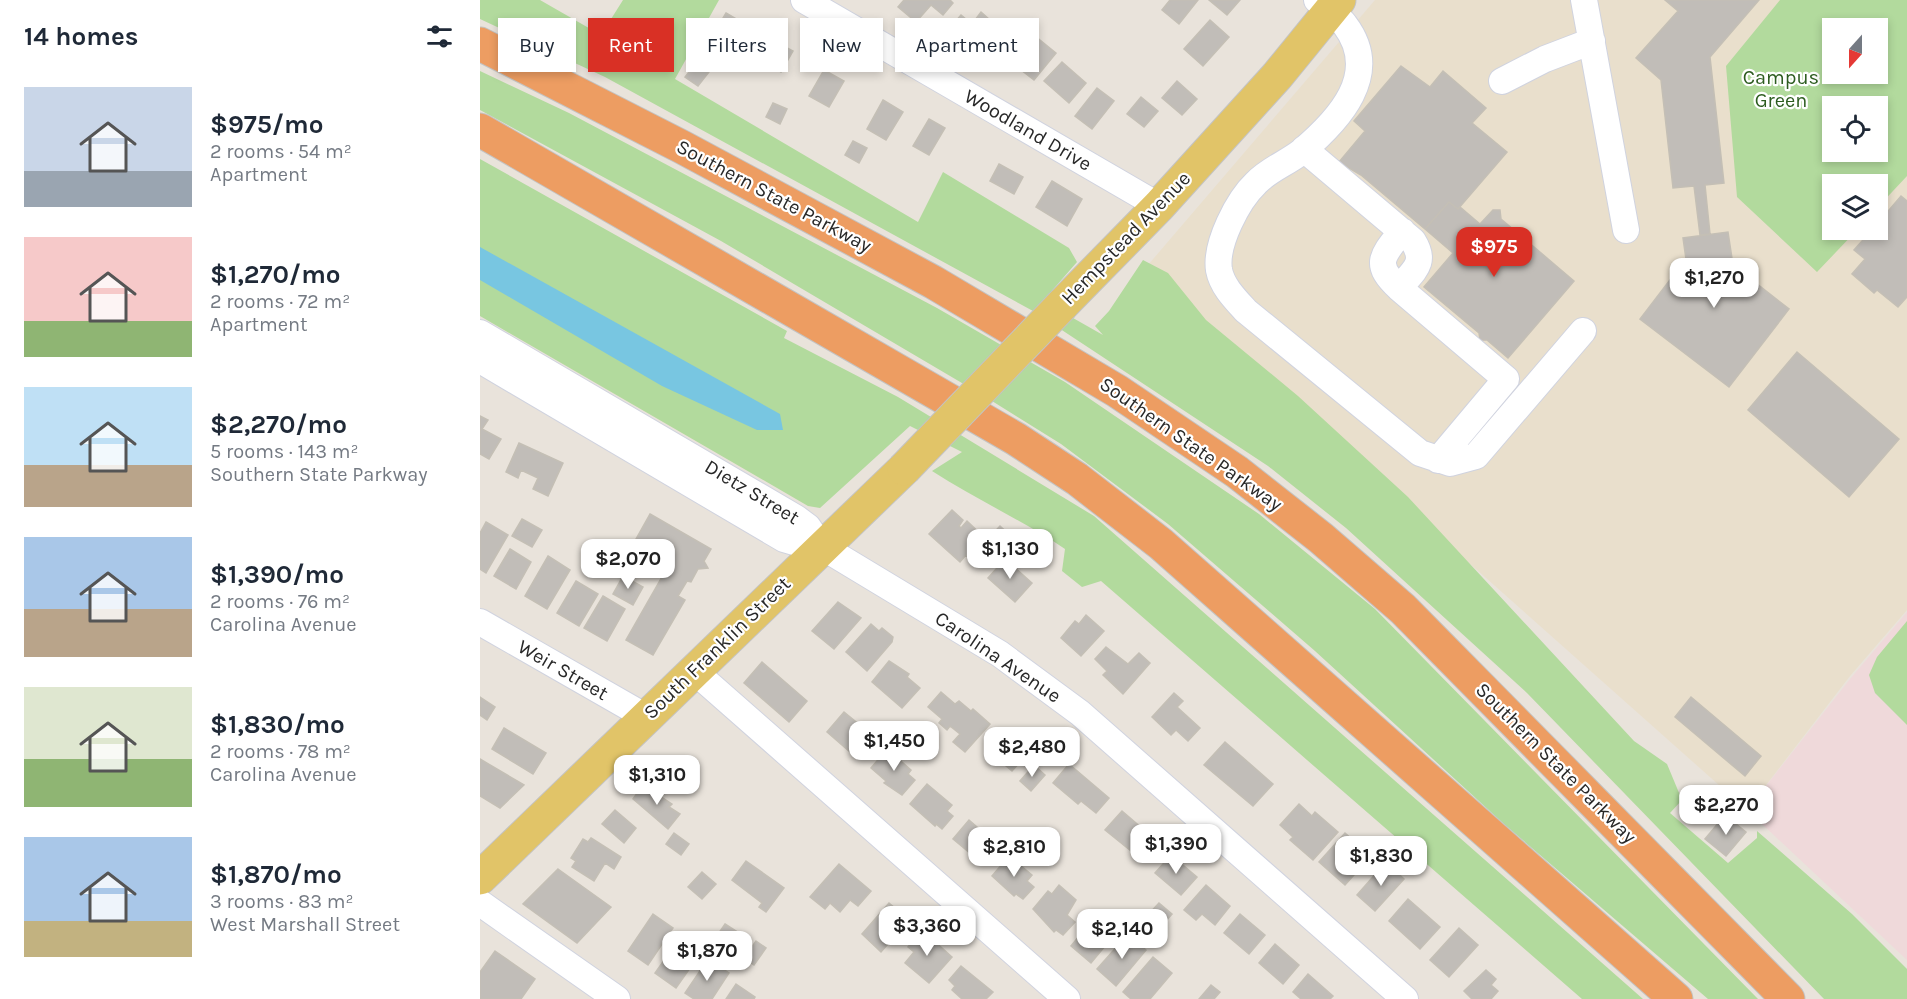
<!DOCTYPE html>
<meta charset="utf-8">
<style>
:root{--surface:#fff;--page:#f6f6f7;--text:#1f2937;--muted:#747a83;--accent:#d93025}
body{margin:0;font-family:Karla,sans-serif;background:var(--page);color:var(--text);height:100vh;display:flex;flex-direction:column;font-size:22px;white-space:nowrap}
*{box-sizing:border-box;margin:0}
p{font-size:20px;color:var(--muted)}
.icon{flex:none;width:33px;height:33px;fill:none;stroke:currentColor;stroke-width:2;stroke-linecap:round;stroke-linejoin:round}
.map{position:relative;flex:1;overflow:hidden}
.sheet{display:flex;flex-direction:column;background:var(--surface);width:480px}
.sheet>*{flex:none}
.top-card{position:absolute;left:18px;top:18px;width:570px;height:54px;display:flex;gap:12px}
.needle{width:39px;rotate:201deg}
.buttons{position:absolute;left:1342px;top:18px;display:grid;gap:12px}
.buttons a{display:grid;place-items:center;width:66px;height:66px;border-radius:0px;background:var(--surface);box-shadow:0 3px 9px #0003;font-size:30px}
.price{position:absolute;translate:-50% -51px;padding:0 14px;border-radius:12px;background:#fff;color:#222;font-size:20px;line-height:39px;filter:drop-shadow(0 2px 3px #0008)}
.price::after{content:'';position:absolute;left:50%;top:36px;width:18px;height:14px;margin-left:-9px;background:inherit;clip-path:polygon(0 0,100% 0,50% 100%)}
.price.active{background:var(--accent);color:#fff}
ul{padding:0;list-style:none}
li{display:flex;align-items:center;gap:18px;height:150px;padding:0 24px}
li span{display:grid;place-items:center;flex:none;width:168px;height:120px;border-radius:0px;color:#555}
li>.icon{margin-inline-start:auto}
span .icon{width:72px;height:72px;fill:#fffc;stroke-width:1}
li b{font-size:26px}
h2{display:flex;justify-content:space-between;align-items:center;height:72px;padding:0 24px;font-size:26px}
.tag{padding:0 21px;border-radius:0px;background:var(--surface);box-shadow:0 3px 9px #0003;font-size:21px;line-height:54px}
.tag.active{background:var(--accent);color:#fff}
main{display:flex;flex:1;min-height:0}
.map>svg:first-child{display:block}
</style>
<main>
<section class="sheet">
<h2>14 homes<svg class="icon" aria-label="filters" viewBox="0 0 24 24"><path d="M4 7h16M4 17h16"/><circle cx="9" cy="7" r="2"/><circle cx="15" cy="17" r="2"/></svg></h2>
<ul>
<li><span style="background:linear-gradient(#c9d6e8 70%,#9aa5b1 0)"><svg class="icon" aria-label="home" viewBox="0 0 24 24"><path d="M3 11l9-7 9 7M6 9v11h12V9"/></svg></span><div><b>$975/mo</b><p>2 rooms · 54 m²</p><p>Apartment</p></div></li>
<li><span style="background:linear-gradient(#f6c9c9 70%,#8fb573 0)"><svg class="icon" aria-label="home" viewBox="0 0 24 24"><path d="M3 11l9-7 9 7M6 9v11h12V9"/></svg></span><div><b>$1,270/mo</b><p>2 rooms · 72 m²</p><p>Apartment</p></div></li>
<li><span style="background:linear-gradient(#bfe0f5 65%,#b9a48a 0)"><svg class="icon" aria-label="home" viewBox="0 0 24 24"><path d="M3 11l9-7 9 7M6 9v11h12V9"/></svg></span><div><b>$2,270/mo</b><p>5 rooms · 143 m²</p><p>Southern State Parkway</p></div></li>
<li><span style="background:linear-gradient(#a9c7e8 60%,#b9a48a 0)"><svg class="icon" aria-label="home" viewBox="0 0 24 24"><path d="M3 11l9-7 9 7M6 9v11h12V9"/></svg></span><div><b>$1,390/mo</b><p>2 rooms · 76 m²</p><p>Carolina Avenue</p></div></li>
<li><span style="background:linear-gradient(#dfe7d0 60%,#8fb573 0)"><svg class="icon" aria-label="home" viewBox="0 0 24 24"><path d="M3 11l9-7 9 7M6 9v11h12V9"/></svg></span><div><b>$1,830/mo</b><p>2 rooms · 78 m²</p><p>Carolina Avenue</p></div></li>
<li><span style="background:linear-gradient(#a9c7e8 70%,#c2b280 0)"><svg class="icon" aria-label="home" viewBox="0 0 24 24"><path d="M3 11l9-7 9 7M6 9v11h12V9"/></svg></span><div><b>$1,870/mo</b><p>3 rooms · 83 m²</p><p>West Marshall Street</p></div></li>
</ul>
</section>
<div class="map">
<svg width="1427" height="999" viewBox="0 0 1427 999">
<rect width="100%" height="100%" fill="#e9e3db"/>
<path fill="#e9dfcc" fill-rule="evenodd" d="M895,0H1427V610L1370,676L1267,810L662,272ZM1353,28H1398V74H1353ZM1353,106H1398V152H1353ZM1353,184H1398V230H1353Z"/>
<path fill="#efd9da" d="M1427,612V960L1267,810L1370,679Z"/>
<path fill="#b2da9d" fill-rule="evenodd" d="M0,0H60L121,35L143,0H239L195,79L438,222L463,172L589,248L597,262L563,301L623,335L615,326L629,311L663,260L688,273L726,320L818,396L928,497L1154,741L1187,764L1202,800L1190,813L1248,863L1277,838V831L1372,914L1427,969V999H1344L1047,693L866,528L788,466L553,311L125,77L0,19Z
M1300,0H1427V176L1398,207V184H1353V230H1377L1337,272L1257,197L1246,66ZM1353,28H1398V74H1353ZM1353,106H1398V152H1353Z
M0,71L89,113L457,308L585,382L779,514L895,609L1278,999H1228L1024,824L835,651L688,524L581,444L504,396L241,241L0,110Z
M0,159L307,331L304,338L418,397L614,516L1163,999H1102L621,581L602,587L582,571L585,549C542,520 495,499 452,471L482,452L430,426L340,508L328,506L0,316Z
M1427,621V725L1395,693L1389,675L1397,657Z"/>
<path fill="#78c6e1" d="M0,247L300,414L303,430H277L182,386L0,280Z"/>
<path fill="#c1bdb8" stroke="#c4bfb5" stroke-width="1.5" d="M424,0H470L473,3L463,15L451,5L436,22L418,7Z
M690,0H718L699,24L682,10Z
M729,0H760L747,15Z
M1185,0H1279L1230,57L1244,183L1225,185L1230,234L1220,235L1214,186L1193,188L1181,80L1156,58L1198,11Z
M501,12L518,27L506,40L496,31L478,53L461,38L481,15L492,24Z
M246,13L275,30L263,50L234,33Z
M730,20L749,37L723,66L704,49Z
M544,27L576,53L554,80L522,55Z
M283,35L313,51L301,72L272,56Z
M582,62L606,83L589,103L564,81Z
M216,63L229,72L218,86L205,77Z
M921,66L950,87L963,71L1006,108L992,123L1027,152L978,209L969,202L945,229L881,175L859,162L885,131L874,121Z
M344,70L364,81L349,107L329,96Z
M697,81L717,99L702,115L682,98Z
M617,88L634,101L612,129L595,116Z
M661,97L678,111L664,127L647,114Z
M403,100L423,112L406,140L387,129Z
M293,103L307,109L300,124L286,117Z
M449,119L465,128L449,155L433,146Z
M373,141L387,148L379,163L365,155Z
M519,164L543,177L534,194L510,181Z
M572,181L602,199L587,226L556,207Z
M1421,196L1427,201V297L1418,307L1397,290L1394,293L1372,274L1385,259L1374,250L1392,230H1398V223Z
M969,202L978,209L980,207L1000,224L1013,210H1020L1021,219L1094,281L1028,358L1007,340H1000L999,333L944,287L973,253L945,229Z
M1248,232L1253,265L1309,309L1249,387L1160,319L1206,259L1203,238Z
M1317,352L1419,439L1369,497L1268,410Z
M0,416L8,420L2,429L21,439L9,459L0,454Z
M39,443L83,463L68,496L53,489L58,478L41,470L38,478L26,472Z
M472,510L483,520L479,526L481,528L487,521L503,536L489,558L486,555L480,562L449,534Z
M170,514L231,549L224,561L228,568L218,569L211,582L207,581L198,596L205,600L173,655L146,640L187,568L151,548Z
M42,519L62,530L52,547L32,536Z
M6,522L28,535L6,573L0,569V533Z
M520,526L534,539L519,556L504,543Z
M30,549L51,562L36,589L14,576Z
M68,556L90,570L67,609L45,596Z
M525,559L552,583L535,602L508,578Z
M143,576L163,587L153,605L133,594Z
M96,581L118,594L99,626L77,613Z
M123,596L145,609L127,641L104,628Z
M358,602L381,618L354,649L332,631Z
M606,615L624,631L601,656L581,638L595,621L599,624Z
M391,624L399,631L402,628L413,637L412,642L387,671L366,652Z
M626,647L648,664L659,653L670,663L643,694L623,675L627,671L615,659Z
M409,661L429,674L427,677L440,688L422,708L392,682Z
M282,662L327,701L309,722L264,683Z
M461,692L475,704L479,701L491,711L493,709L510,724L485,752L473,742L480,734L470,726L467,730L459,723L462,719L448,707Z
M694,693L703,701L697,707L720,728L708,741L696,730L691,735L672,717Z
M0,697L15,707L7,720L0,715Z
M1211,697L1281,756L1265,776L1195,717Z
M364,712L396,738L378,759L347,732Z
M24,728L66,753L53,774L12,749Z
M524,728L550,751L532,771L506,749Z
M745,742L793,784L773,806L724,765Z
M407,749L431,770L428,774L435,780L422,795L404,783L406,781L391,768Z
M0,759L44,785L20,808L0,796Z
M589,764L629,798L616,813L601,801L598,804L573,783Z
M554,765L565,775L551,791L540,781Z
M447,784L472,805L467,811L473,816L462,829L456,824L455,826L430,804Z
M163,785L192,804L189,807L200,814L188,829L153,799Z
M819,804L832,816L835,812L858,832L833,860L810,840L813,837L800,825Z
M135,810L156,828L144,843L122,824Z
M642,811L676,840L663,856L653,848L651,851L625,830Z
M1245,815L1266,832L1246,856L1225,839Z
M489,820L512,840L507,845L514,851L503,864L473,839Z
M194,833L209,844L201,855L186,844Z
M865,833L891,856L865,885L839,862Z
M111,838L141,857L134,869L125,863L114,881L92,867L96,861L91,858L103,839L108,842Z
M691,855L717,877L701,895L675,873Z
M529,856L552,875L547,881L554,887L543,899L536,894L534,896L512,876Z
M266,861L304,888L286,912L279,907L282,903L252,880Z
M906,862L924,879L895,911L877,895Z
M359,864L391,891L378,906L370,900L360,912L350,903L345,909L330,897Z
M78,869L131,907L97,943L43,904Z
M222,872L236,884L222,899L208,887Z
M579,885L596,900L587,915L595,922L583,935L576,930L574,932L553,909L568,891L572,894Z
M726,885L750,906L735,925L722,914L716,920L704,910Z
M928,899L960,927L940,949L909,921Z
M409,903L429,920L401,952L382,934Z
M679,903L692,914L678,930L665,918Z
M620,911L640,928L611,963L591,946Z
M173,914L193,928L168,965L148,951Z
M760,914L785,935L769,954L744,933Z
M245,924L256,931L245,948L234,940Z
M979,928L998,945L969,977L950,960Z
M442,930L472,957L449,983L425,963L434,952L428,947Z
M648,934L666,950L636,986L617,969Z
M199,939L220,954L196,988L175,973Z
M276,941L286,948L274,965L264,958Z
M795,944L819,965L803,984L779,963Z
M15,951L55,979L41,999H0V972Z
M673,957L692,973L670,999H651L643,992Z
M228,959L249,973L232,999H214L205,993Z
M481,966L513,992L506,999H482L472,990L475,986L469,980Z
M1006,970L1016,979L1011,985L1018,991L1011,999H992L984,991Z
M828,974L853,996L850,999H821L813,992Z
M256,984L275,997L274,999H246Z
M731,985L740,992L734,999H719Z"/>
<g fill="none" stroke-linecap="round" stroke-linejoin="round">
<g stroke="#d0d3df" stroke-width="28">
<path id="minor" d="M324,0L679,206
M837,0C846,8 858,15 865,25C902,74 859,120 821,152C807,163 788,170 776,183C758,200 735,244 739,270C742,286 755,299 766,311L940,453L970,463L996,456L1103,331
M1104,0L1146,230
M1022,81L1065,59L1112,41
M824,149L933,241C947,263 934,270 919,288L1026,379L958,460
M919,288C893,264 902,256 922,231
M0,333L316,518L328,527L341,546
M0,360L304,539L328,546H341
M341,546L520,654L600,713L925,999
M0,622L166,717
M214,671L587,999
M0,903L137,999"/>
</g>
<g stroke="#c3c3c3" stroke-width="35">
<path id="major" d="M582,305L679,206L797,76L859,0
M0,878L424,469"/>
</g>
<g stroke="#c3c3c3" stroke-width="35">
<path id="highway" d="M0,44L202,147L453,282L637,391L757,472L841,538L923,609L1308,999
M0,130L536,439L597,479L681,544L1196,999"/>
</g>
<use href="#minor" stroke="#fff" stroke-width="26"/>
<use href="#major" stroke="#e1c468" stroke-width="33"/>
<use href="#highway" stroke="#ed9d62" stroke-width="33"/>
<g stroke="#c3c3c3" stroke-width="35" stroke-linecap="butt">
<path id="major-bridge" d="M424,469L582,305"/>
</g>
<use href="#major-bridge" stroke="#e1c468" stroke-width="33"/>
</g>
<g text-anchor="middle" dominant-baseline="central" stroke-width="4.5" stroke-linejoin="round" paint-order="stroke">
<g font-size="20" fill="#2d5d20" stroke="#fff">
<text x="1301" y="77">Campus<tspan x="1301" dy="23">Green</tspan></text>
</g>
<g font-size="20" fill="#282828" stroke="#fff">
<text transform="translate(548 130) rotate(30)">Woodland Drive</text>
<text transform="translate(294 196) rotate(28)">Southern State Parkway</text>
<text transform="translate(646 238) rotate(-46)">Hempstead Avenue</text>
<text transform="translate(711 444) rotate(35)">Southern State Parkway</text>
<text transform="translate(272 492) rotate(31)">Dietz Street</text>
<text transform="translate(237 648) rotate(-44)">South Franklin Street</text>
<text transform="translate(518 657) rotate(34)">Carolina Avenue</text>
<text transform="translate(83 670) rotate(30)">Weir Street</text>
<text transform="translate(1076 763) rotate(45)">Southern State Parkway</text>
</g>
</g>
</svg>
<div class="buttons">
<a><svg class="needle" viewBox="-14 -14 28 28"><path d="M0-13l5 13h-10z" fill="#e53935"/><path d="M0 13l5-13h-10z" fill="#747a83"/></svg></a>
<a><svg class="icon" aria-label="locate" viewBox="0 0 24 24"><circle cx="12" cy="12" r="6"/><path d="M12 2v4M12 18v4M2 12h4M18 12h4"/></svg></a>
<a><svg class="icon" aria-label="layers" viewBox="0 0 24 24"><path d="M12 4l9 5-9 5-9-5zM3 14l9 5 9-5"/></svg></a>
</div>
<b class="price active" style="left:1014px;top:278px">$975</b>
<b class="price" style="left:1234px;top:309px">$1,270</b>
<b class="price" style="left:530px;top:580px">$1,130</b>
<b class="price" style="left:148px;top:590px">$2,070</b>
<b class="price" style="left:414px;top:772px">$1,450</b>
<b class="price" style="left:552px;top:778px">$2,480</b>
<b class="price" style="left:177px;top:806px">$1,310</b>
<b class="price" style="left:1246px;top:836px">$2,270</b>
<b class="price" style="left:696px;top:875px">$1,390</b>
<b class="price" style="left:534px;top:878px">$2,810</b>
<b class="price" style="left:901px;top:887px">$1,830</b>
<b class="price" style="left:447px;top:957px">$3,360</b>
<b class="price" style="left:642px;top:960px">$2,140</b>
<b class="price" style="left:227px;top:982px">$1,870</b>
<div class="top-card">
<a class="tag">Buy</a>
<a class="tag active">Rent</a>
<a class="tag">Filters</a>
<a class="tag">New</a>
<a class="tag">Apartment</a>
</div>
</div>
</main>
